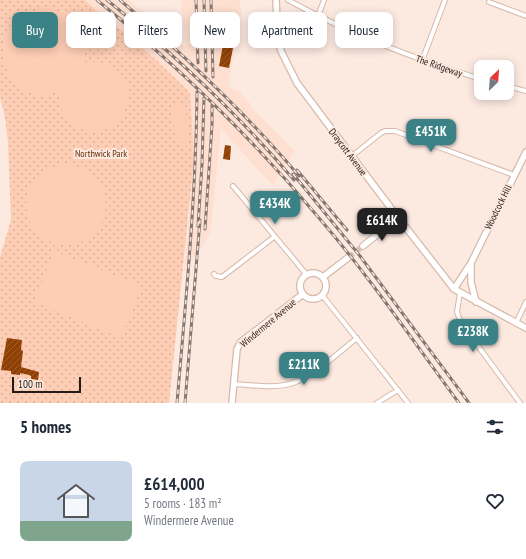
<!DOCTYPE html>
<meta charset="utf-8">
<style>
:root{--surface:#fff;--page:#f2f2f3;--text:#1f2937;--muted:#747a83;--accent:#3a8285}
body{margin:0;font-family:"PT Sans Narrow",sans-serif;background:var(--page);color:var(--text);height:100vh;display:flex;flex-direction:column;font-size:15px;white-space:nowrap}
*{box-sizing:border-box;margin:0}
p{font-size:13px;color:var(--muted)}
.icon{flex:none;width:22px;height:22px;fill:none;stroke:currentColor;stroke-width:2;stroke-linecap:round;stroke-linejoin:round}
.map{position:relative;height:403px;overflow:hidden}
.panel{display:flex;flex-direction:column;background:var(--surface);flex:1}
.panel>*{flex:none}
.hud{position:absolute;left:12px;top:12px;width:502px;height:36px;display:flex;gap:8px}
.needle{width:26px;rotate:25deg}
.fabs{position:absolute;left:474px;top:60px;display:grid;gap:8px}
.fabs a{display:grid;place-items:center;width:40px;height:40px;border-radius:8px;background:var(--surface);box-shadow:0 2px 10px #0003;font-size:20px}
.scale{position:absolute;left:12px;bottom:10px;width:69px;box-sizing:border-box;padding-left:4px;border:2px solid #241a14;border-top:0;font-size:11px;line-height:14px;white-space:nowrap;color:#241a14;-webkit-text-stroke:3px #fce9e0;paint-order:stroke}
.price{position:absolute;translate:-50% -34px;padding:0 9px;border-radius:8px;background:var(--accent);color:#fff;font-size:13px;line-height:26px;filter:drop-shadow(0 1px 2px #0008)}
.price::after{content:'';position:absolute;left:50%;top:24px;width:12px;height:9px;margin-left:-6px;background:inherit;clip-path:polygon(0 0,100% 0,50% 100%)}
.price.on{background:#222;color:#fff}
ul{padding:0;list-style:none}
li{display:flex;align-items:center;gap:12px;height:100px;padding:0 20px}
li span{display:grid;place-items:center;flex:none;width:112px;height:80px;border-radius:8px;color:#555}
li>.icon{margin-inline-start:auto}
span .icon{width:48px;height:48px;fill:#fffc;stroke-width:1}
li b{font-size:17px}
h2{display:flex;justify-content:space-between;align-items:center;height:48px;padding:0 20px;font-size:17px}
.pill{padding:0 14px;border-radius:8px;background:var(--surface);box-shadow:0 2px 10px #0003;font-size:14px;line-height:36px}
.pill.on{background:var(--accent);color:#fff}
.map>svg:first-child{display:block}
</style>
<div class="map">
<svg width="526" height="403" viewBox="0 0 526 403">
<defs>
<pattern id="park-dots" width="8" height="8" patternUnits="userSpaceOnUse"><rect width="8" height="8" fill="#fdcdb4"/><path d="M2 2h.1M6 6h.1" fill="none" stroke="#d9af9a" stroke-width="1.8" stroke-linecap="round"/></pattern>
<pattern id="building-hatch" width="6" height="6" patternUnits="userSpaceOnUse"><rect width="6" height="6" fill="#914004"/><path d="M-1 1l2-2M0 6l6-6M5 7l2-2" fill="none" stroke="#9c5e31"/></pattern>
</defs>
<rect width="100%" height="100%" fill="#fce9e0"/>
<path fill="#fedfd0" d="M84,0H129L186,48L181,0H240L241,13L228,85L234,90L237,89L252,106L251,107L294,151L273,186L221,129L210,235L184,271L194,159Z"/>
<path fill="url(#park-dots)" d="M0,0H84L154,58L186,89L190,94L194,159L169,403H0V257L11,220L8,143L5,117L0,97Z"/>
<path fill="#fdcdb4" d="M43,9C50,9 58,10 64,14C76,21 86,37 85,51C84,55 83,59 82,63C91,61 100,61 109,65C151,85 118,151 75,126C63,118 58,106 59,92C52,93 45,96 38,95C16,92 6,77 4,57C4,52 3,47 3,42C7,22 25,12 43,9Z
M171,103H185L189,146H185L175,135Z
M26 205a40 40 0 1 1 80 0a40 40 0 1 1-80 0Z
M54,251L142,286L121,338L34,302Z"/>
<path fill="url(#building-hatch)" d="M223,45L233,48L229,68L219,66Z
M225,145L231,146L230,160L223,159Z
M7,338L22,340L21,350L23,351L21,367L39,372L38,380L31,379V376L29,375L20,373V375L11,374V371L1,370Z"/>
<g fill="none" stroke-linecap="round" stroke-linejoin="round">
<path stroke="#d1c0b7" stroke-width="5.5" stroke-dasharray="5.5 3" stroke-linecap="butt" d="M349,257L363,246"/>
<g stroke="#d7b9aa" stroke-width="6">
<path id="street" d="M288,0C350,34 414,59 481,79
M489,2L526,16
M318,16L324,0
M422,61L445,0
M507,86L526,91
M352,156L381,133L385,131H395L514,175
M233,186L306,274
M214,274L216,276L222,277L274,237
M460,293L457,312L461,323L520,403
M322,295L408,403
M516,323L526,302
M234,384C253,385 275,389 293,383C314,376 339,352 357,338
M377,403L398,390"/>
</g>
<g stroke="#d7b9aa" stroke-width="8">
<path id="secondary" d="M276,0L278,40L281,51L297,83L393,211L454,289L526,328
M363,246L398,218
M471,263V282L476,302
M300 286a13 13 0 1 1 26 0a13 13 0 1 1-26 0Z
M323,277L349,257
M454,289L471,263L526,152
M232,403L237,349L241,342L303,294"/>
</g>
<use href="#street" stroke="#fff" stroke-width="4"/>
<use href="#secondary" stroke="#fff" stroke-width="5.5"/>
<g stroke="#857770" stroke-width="3">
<path id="rail" d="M97,0C178,66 252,138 319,218C369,276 413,341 459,403
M107,0C174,54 238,114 294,180
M120,0C183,54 245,112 299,176
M196,0L198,63
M204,0L206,71
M211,0L213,77
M297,170L347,230
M293,174L360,256L469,403
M198,226L202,164L204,98
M205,229L212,125V105
M177,403C186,299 196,196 197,92
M185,403L200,220"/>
</g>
<use href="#rail" stroke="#fce9e0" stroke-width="1.5" stroke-dasharray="4.5" stroke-linecap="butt"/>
</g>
<g text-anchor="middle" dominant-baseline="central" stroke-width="4" stroke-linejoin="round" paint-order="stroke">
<g font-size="10" fill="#241a14" stroke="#fce9e0">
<text transform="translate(439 66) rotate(19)">The Ridgeway</text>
<text transform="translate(348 152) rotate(53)">Draycott Avenue</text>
<text transform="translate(498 207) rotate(-64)">Woodcock Hill</text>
<text transform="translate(268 323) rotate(-40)">Windermere Avenue</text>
</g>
<g font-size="10" fill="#662e09" stroke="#fce9e0">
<text x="101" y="153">Northwick Park</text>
</g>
</g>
</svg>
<div class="fabs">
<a><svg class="needle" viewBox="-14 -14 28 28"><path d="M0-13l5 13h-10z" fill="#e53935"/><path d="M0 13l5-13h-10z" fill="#747a83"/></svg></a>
</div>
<div class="scale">100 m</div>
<b class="price" style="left:431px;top:153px">£451K</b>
<b class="price" style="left:275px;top:225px">£434K</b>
<b class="price on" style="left:382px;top:242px">£614K</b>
<b class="price" style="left:473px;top:353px">£238K</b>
<b class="price" style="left:304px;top:386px">£211K</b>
<div class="hud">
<a class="pill on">Buy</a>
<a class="pill">Rent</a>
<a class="pill">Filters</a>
<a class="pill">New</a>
<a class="pill">Apartment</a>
<a class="pill">House</a>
</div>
</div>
<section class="panel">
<h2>5 homes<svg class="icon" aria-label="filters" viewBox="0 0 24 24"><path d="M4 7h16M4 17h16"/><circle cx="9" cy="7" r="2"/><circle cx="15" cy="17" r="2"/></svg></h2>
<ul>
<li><span style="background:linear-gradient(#c9d6e8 75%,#7fa58c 0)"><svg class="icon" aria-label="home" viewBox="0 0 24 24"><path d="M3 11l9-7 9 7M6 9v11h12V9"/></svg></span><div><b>£614,000</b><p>5 rooms · 183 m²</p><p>Windermere Avenue</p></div><svg class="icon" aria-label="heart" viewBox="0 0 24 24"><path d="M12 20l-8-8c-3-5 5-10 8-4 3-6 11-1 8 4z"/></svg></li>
</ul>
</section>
